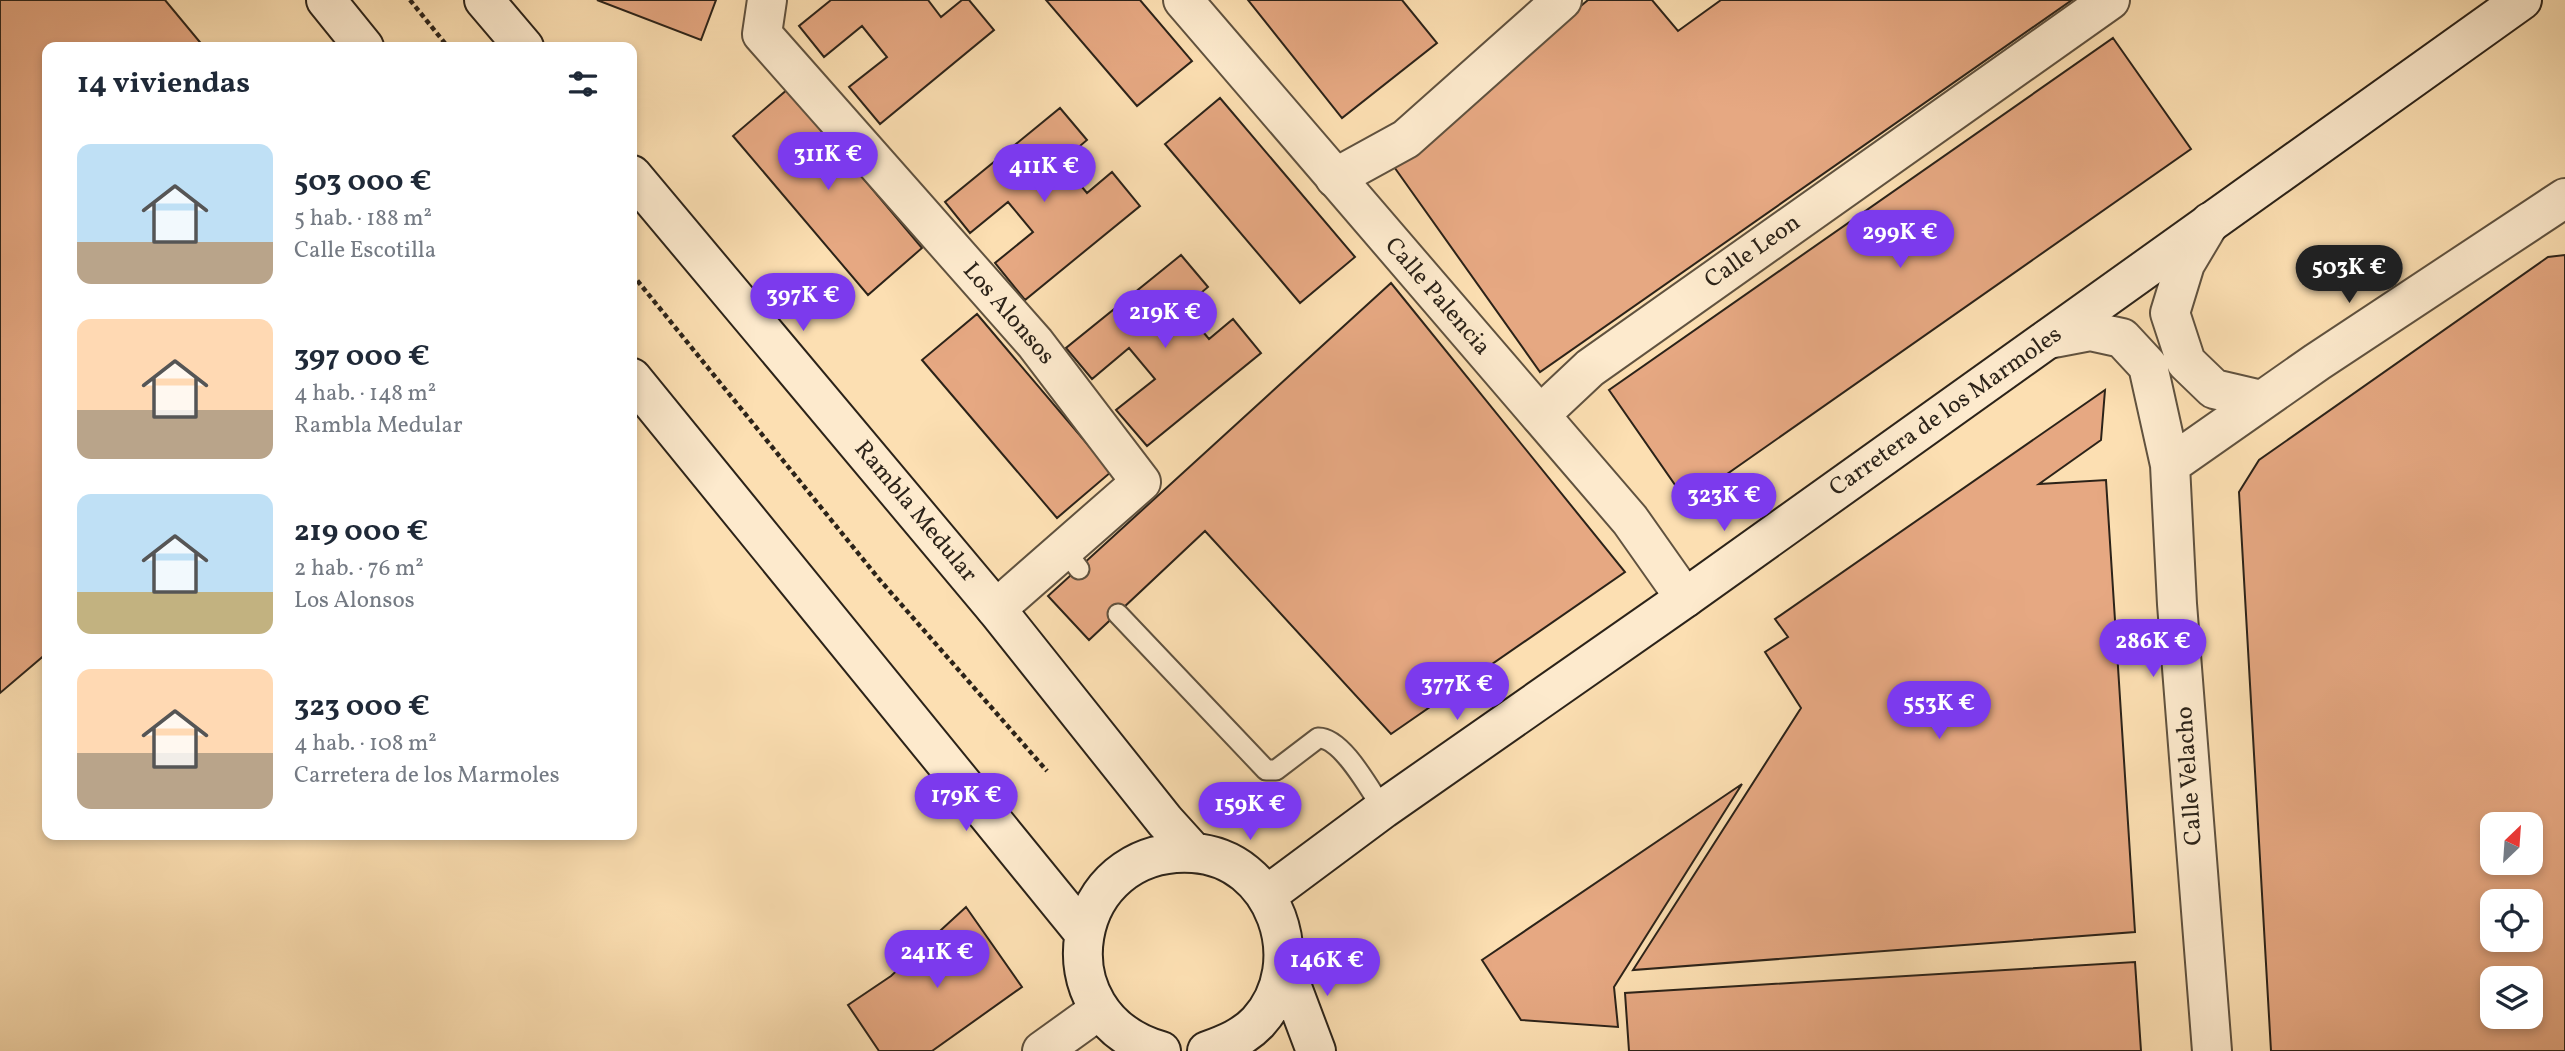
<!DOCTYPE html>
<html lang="es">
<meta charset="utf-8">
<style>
:root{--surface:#fff;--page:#f6f6f7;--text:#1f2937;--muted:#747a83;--accent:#7c3aed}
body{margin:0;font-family:Vollkorn,serif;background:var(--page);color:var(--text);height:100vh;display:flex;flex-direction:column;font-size:26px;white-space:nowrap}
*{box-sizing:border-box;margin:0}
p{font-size:23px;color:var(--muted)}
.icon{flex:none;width:38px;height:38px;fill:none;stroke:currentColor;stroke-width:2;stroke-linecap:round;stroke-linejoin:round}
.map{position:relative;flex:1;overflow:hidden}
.drawer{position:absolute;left:42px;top:42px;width:595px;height:798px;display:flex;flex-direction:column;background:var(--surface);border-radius:14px;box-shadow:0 4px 10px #0003}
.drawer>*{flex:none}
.needle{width:46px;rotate:25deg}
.tools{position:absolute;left:2480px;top:812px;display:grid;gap:14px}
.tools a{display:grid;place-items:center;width:63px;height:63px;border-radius:14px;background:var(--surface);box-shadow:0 4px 10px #0003;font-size:35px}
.price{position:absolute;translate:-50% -60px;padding:0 16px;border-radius:24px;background:var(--accent);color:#fff;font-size:23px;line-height:46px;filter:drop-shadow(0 2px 4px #0008)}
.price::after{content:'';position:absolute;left:50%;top:42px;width:21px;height:16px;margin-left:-10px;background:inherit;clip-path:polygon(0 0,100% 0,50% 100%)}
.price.current{background:#222;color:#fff}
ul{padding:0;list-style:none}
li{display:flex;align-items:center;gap:21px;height:175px;padding:0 35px}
li span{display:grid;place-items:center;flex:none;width:196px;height:140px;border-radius:14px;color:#555}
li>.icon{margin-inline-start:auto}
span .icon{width:84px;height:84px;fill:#fffc;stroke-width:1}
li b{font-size:30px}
h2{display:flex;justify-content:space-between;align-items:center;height:84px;padding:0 35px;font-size:30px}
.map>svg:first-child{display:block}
</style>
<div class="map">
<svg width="2565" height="1051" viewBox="0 0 2565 1051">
<rect width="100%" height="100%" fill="#fcdfb2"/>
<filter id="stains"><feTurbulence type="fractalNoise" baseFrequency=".00286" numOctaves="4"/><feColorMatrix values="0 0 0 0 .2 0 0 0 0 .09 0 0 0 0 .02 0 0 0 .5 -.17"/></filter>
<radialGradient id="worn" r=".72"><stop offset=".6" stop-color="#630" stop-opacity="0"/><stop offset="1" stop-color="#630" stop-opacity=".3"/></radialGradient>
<path fill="#e6a882" stroke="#2c2319" stroke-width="2" fill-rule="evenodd" d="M0,0H165L204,47H47V653L0,693Z
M597,0H716L701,40Z
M831,0H928L941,17L962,0H969L994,30L880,124L849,87L887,57L862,26L824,57L799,26Z
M1046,0H1140L1192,61L1137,106Z
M1248,0H1402L1437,43L1342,118Z
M1588,0H1652L1678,31L1721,0H2072L1540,372L1392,164Z
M2113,38L2191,149L1687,502L1609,390Z
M788,89L922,248L868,295L733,136Z
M1220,98L1355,257L1300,303L1165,144Z
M1060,108L1087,140L1061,162L1087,193L1112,172L1140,206L1025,300L995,263L1033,232L1008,202L970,233L945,202Z
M1181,255L1208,287L1183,308L1209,339L1233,319L1261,353L1147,446L1116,410L1155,379L1129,348L1092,379L1066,348Z
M2565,255V1051H2271L2239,492L2259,460L2548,257ZM2492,824H2530V863H2492ZM2492,901H2530V940H2492ZM2492,978H2530V1017H2492Z
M1391,283L1625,572L1391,734L1205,531L1089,640L1048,596Z
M977,314L1111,472L1057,518L922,360Z
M2105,390L2101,440L2039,484L2106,480L2135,932L1633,970L1801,708L1765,652L1788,637L1775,619Z
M1742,784L1614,987L1618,1027L1521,1020L1482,960Z
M966,907L1022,987L932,1051H879L848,1005L891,976Z
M2135,962L2141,1051H1629L1625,993Z"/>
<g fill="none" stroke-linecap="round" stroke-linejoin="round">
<g stroke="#60523f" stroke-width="23">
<path id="service" d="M1064,549L1079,569
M1118,614L1266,770H1276L1318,738C1342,737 1370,790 1383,809"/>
</g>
<g stroke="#60523f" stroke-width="42">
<path id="minor" d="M767,0L762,34L1035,343L1141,482L996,609
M1335,178L1406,139L1562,0
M2210,222L2185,264L2170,313L2186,362L2214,389L2261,400
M2048,339L2090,331L2122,338L2148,366L2170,465L2177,604L2212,1051
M1540,415L1590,368L2110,0
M2170,465L2317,362L2565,198"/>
</g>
<g stroke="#60523f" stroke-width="42">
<path id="tertiary" d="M1183,0L1630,520L1685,598
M1042,1051L1099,1010"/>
</g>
<g stroke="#2c2319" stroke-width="42">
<path id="secondary" d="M326,0L364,47
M484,0L524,47
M632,175L996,609L1165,821L1194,853
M632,378L1084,933
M1266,896L1383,809L1685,598L2522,0
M1284,966L1316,1051
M1161,1051C1038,1016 1069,845 1193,853C1275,858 1312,963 1258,1022C1244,1037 1226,1044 1207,1051"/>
</g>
<path stroke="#2c2319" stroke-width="4.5" stroke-dasharray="5 3.5" stroke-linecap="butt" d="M410,0L448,47
M632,274L879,579L1047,771"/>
<use href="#service" stroke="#fdeacd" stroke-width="19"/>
<use href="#minor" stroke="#fdeacd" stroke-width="38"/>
<use href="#tertiary" stroke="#fdeacd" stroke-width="38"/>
<use href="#secondary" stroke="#fdeacd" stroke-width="38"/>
</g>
<g text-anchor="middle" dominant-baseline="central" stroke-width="7" stroke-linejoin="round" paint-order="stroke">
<g font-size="24" fill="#2c2319" stroke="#fdeacd">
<text transform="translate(1753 252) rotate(-35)">Calle Leon</text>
<text transform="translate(1437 297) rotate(49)">Calle Palencia</text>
<text transform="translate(1008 314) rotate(49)">Los Alonsos</text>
<text transform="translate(1946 412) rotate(-35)">Carretera de los Marmoles</text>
<text transform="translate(915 512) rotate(50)">Rambla Medular</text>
<text transform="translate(2190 776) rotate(-94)">Calle Velacho</text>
</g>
</g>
<rect width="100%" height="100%" filter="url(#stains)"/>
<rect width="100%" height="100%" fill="url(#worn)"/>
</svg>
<div class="tools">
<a><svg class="needle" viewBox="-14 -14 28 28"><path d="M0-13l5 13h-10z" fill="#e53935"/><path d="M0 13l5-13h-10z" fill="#747a83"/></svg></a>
<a><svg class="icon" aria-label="locate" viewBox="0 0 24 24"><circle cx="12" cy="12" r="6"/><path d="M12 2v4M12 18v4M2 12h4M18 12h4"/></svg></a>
<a><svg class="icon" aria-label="layers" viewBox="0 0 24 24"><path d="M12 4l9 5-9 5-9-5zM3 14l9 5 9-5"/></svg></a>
</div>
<b class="price" style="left:828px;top:192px">311K €</b>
<b class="price" style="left:1044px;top:204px">411K €</b>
<b class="price" style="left:1900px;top:270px">299K €</b>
<b class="price current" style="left:2349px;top:305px">503K €</b>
<b class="price" style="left:803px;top:333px">397K €</b>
<b class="price" style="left:1165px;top:350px">219K €</b>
<b class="price" style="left:1724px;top:533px">323K €</b>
<b class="price" style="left:2153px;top:679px">286K €</b>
<b class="price" style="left:1457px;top:722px">377K €</b>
<b class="price" style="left:1939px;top:741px">553K €</b>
<b class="price" style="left:966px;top:833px">179K €</b>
<b class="price" style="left:1250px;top:842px">159K €</b>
<b class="price" style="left:937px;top:990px">241K €</b>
<b class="price" style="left:1327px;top:998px">146K €</b>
<section class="drawer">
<h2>14 viviendas<svg class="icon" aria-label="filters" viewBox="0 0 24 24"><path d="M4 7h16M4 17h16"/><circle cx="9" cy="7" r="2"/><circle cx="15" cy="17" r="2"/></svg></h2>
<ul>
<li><span style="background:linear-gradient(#bfe0f5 70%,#b9a48a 0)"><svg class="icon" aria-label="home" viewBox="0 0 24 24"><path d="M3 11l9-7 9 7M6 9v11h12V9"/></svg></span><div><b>503 000 €</b><p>5 hab. · 188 m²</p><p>Calle Escotilla</p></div></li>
<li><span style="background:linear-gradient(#ffd9b3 65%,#b9a48a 0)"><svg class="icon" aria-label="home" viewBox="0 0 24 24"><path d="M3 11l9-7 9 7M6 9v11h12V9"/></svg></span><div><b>397 000 €</b><p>4 hab. · 148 m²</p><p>Rambla Medular</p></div></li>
<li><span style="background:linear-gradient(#bfe0f5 70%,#c2b280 0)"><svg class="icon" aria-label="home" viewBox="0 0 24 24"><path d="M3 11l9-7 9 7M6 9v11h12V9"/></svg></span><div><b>219 000 €</b><p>2 hab. · 76 m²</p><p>Los Alonsos</p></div></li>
<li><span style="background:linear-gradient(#ffd9b3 60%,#b9a48a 0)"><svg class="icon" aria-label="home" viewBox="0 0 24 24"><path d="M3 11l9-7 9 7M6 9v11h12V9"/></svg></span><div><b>323 000 €</b><p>4 hab. · 108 m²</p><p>Carretera de los Marmoles</p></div></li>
</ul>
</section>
</div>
